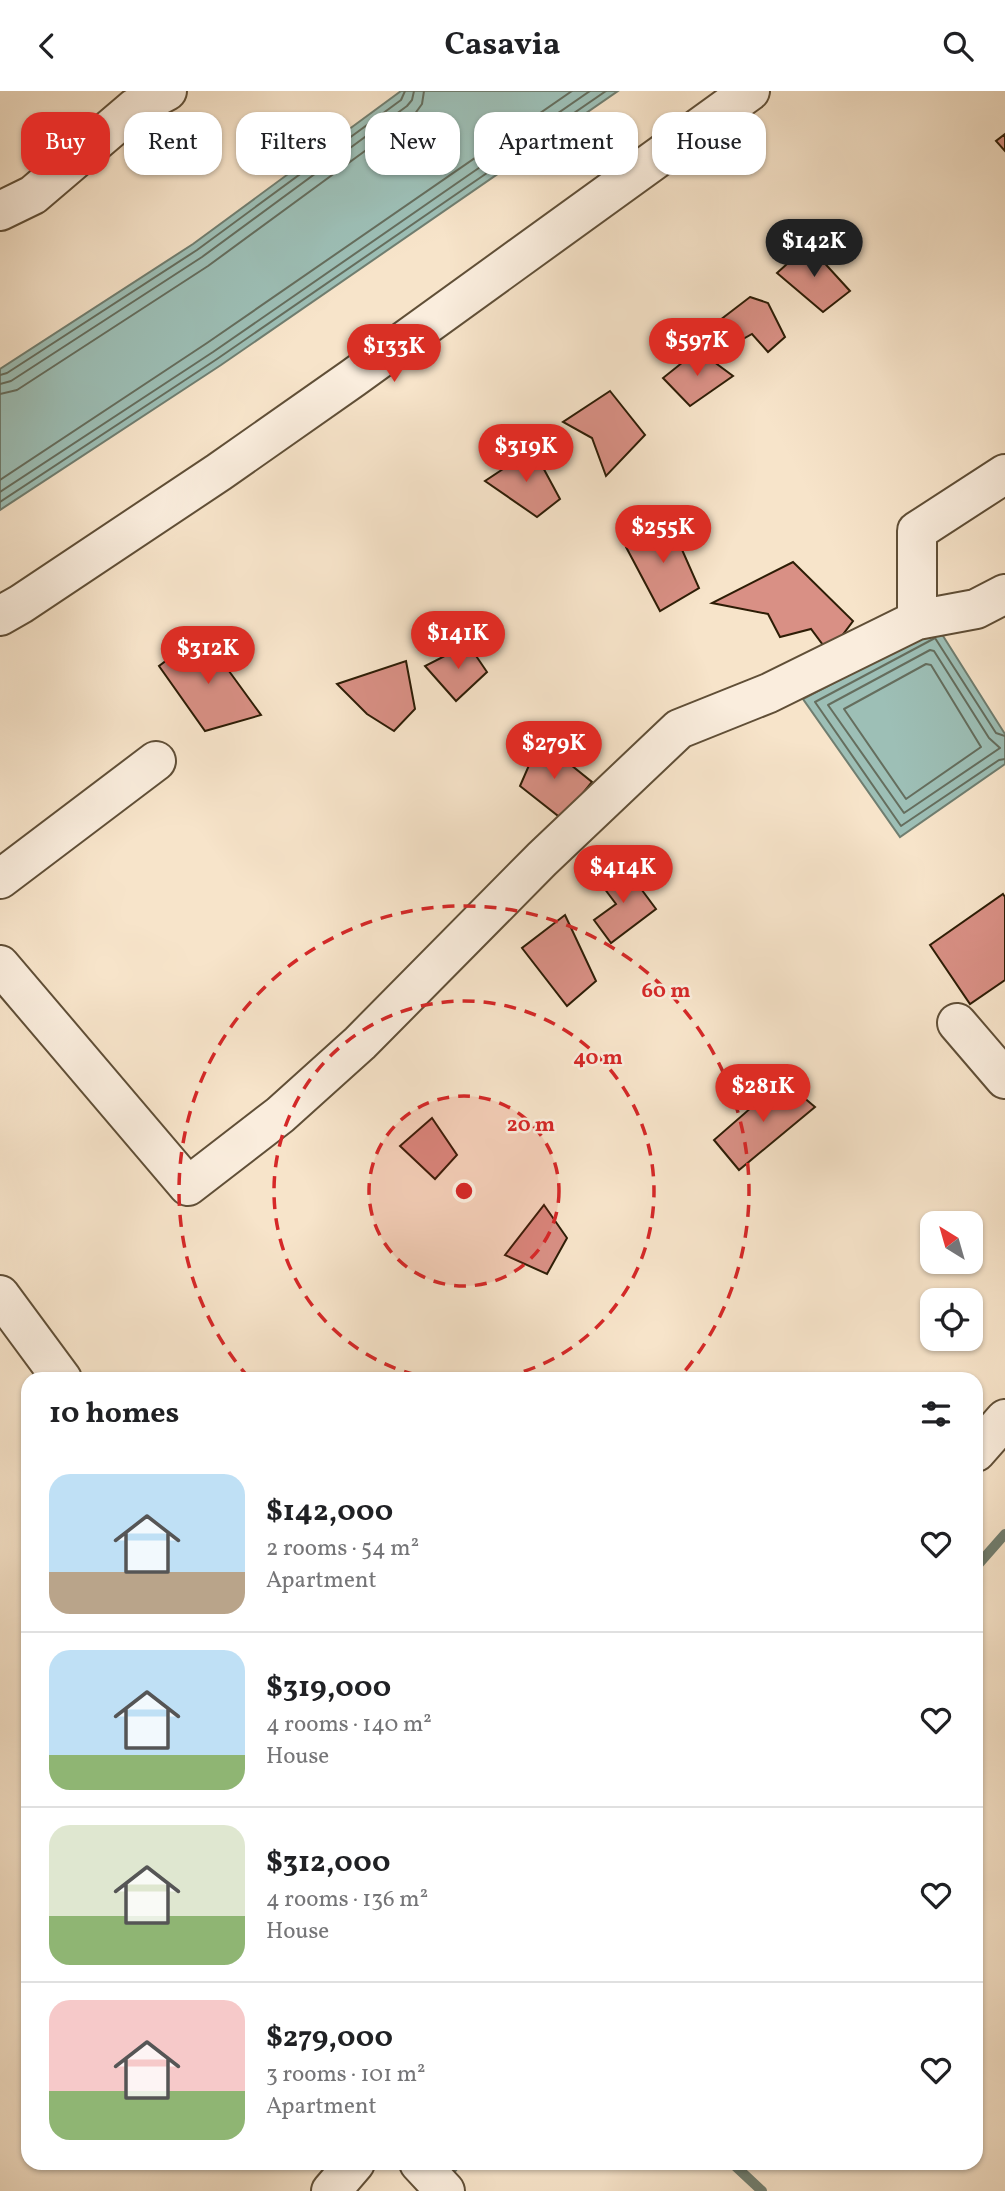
<!DOCTYPE html>
<meta charset="utf-8">
<style>
:root{--surface:#fff;--page:#f2f2f2;--text:#202124;--muted:#757577;--line:#e0e0e0;--accent:#d93025}
body{margin:0;font-family:Vollkorn,serif;background:var(--page);color:var(--text);height:100vh;display:flex;flex-direction:column;font-size:26px;white-space:nowrap}
*{box-sizing:border-box;margin:0}
p{font-size:23px;color:var(--muted)}
.icon{flex:none;width:38px;height:38px;fill:none;stroke:currentColor;stroke-width:2;stroke-linecap:round;stroke-linejoin:round}
.map{position:relative;flex:1;overflow:hidden}
.side{position:absolute;left:21px;top:1281px;width:962px;height:798px;display:flex;flex-direction:column;background:var(--surface);border-radius:21px;box-shadow:0 2px 5px #0004}
.side>*{flex:none}
.guide{position:absolute;left:21px;top:21px;width:964px;height:63px;display:flex;gap:14px}
.needle{width:46px;rotate:323deg}
.tools{position:absolute;left:920px;top:1120px;display:grid;gap:14px}
.tools a{display:grid;place-items:center;width:63px;height:63px;border-radius:14px;background:var(--surface);box-shadow:0 2px 5px #0004;font-size:35px}
.price{position:absolute;translate:-50% -60px;padding:0 16px;border-radius:24px;background:var(--accent);color:#fff;font-size:23px;line-height:46px;filter:drop-shadow(0 2px 4px #0008)}
.price::after{content:'';position:absolute;left:50%;top:42px;width:21px;height:16px;margin-left:-10px;background:inherit;clip-path:polygon(0 0,100% 0,50% 100%)}
.price.selected{background:#222;color:#fff}
ul{padding:0;list-style:none}
li{display:flex;align-items:center;gap:21px;height:175px;padding:0 28px}
li+li{border-top:2px solid var(--line)}
li span{display:grid;place-items:center;flex:none;width:196px;height:140px;border-radius:21px;color:#555}
li>.icon{margin-inline-start:auto}
span .icon{width:84px;height:84px;fill:#fffc;stroke-width:1}
li b{font-size:30px}
h2{display:flex;justify-content:space-between;align-items:center;height:84px;padding:0 28px;font-size:30px}
.tag{padding:0 24px;border-radius:21px;background:var(--surface);box-shadow:0 2px 5px #0004;font-size:24px;line-height:63px}
.tag.selected{background:var(--accent);color:#fff}
header{display:flex;justify-content:space-between;align-items:center;height:91px;padding:0 28px;background:var(--surface);font-size:32px;font-weight:700}
.map>svg:first-child{display:block}
</style>
<header><svg class="icon" aria-label="back" viewBox="0 0 24 24"><path d="M15 5l-7 7 7 7"/></svg>Casavia<svg class="icon" aria-label="search" viewBox="0 0 24 24"><circle cx="10" cy="10" r="6"/><path d="M15 15l6 6"/></svg></header>
<div class="map">
<svg width="1005" height="2100" viewBox="0 0 1005 2100">
<rect width="100%" height="100%" fill="#f7e4ca"/>
<filter id="stains"><feTurbulence type="fractalNoise" baseFrequency=".00286" numOctaves="4"/><feColorMatrix values="0 0 0 0 .2 0 0 0 0 .09 0 0 0 0 .02 0 0 0 .5 -.17"/></filter>
<radialGradient id="worn" r=".72"><stop offset=".6" stop-color="#630" stop-opacity="0"/><stop offset="1" stop-color="#630" stop-opacity=".3"/></radialGradient>
<path fill="#9dbfb6" stroke="#707e70" stroke-width="2" d="M401,0H618L221,274L0,419V278L193,153Z
M938,537L1005,643V673L900,746L803,608Z"/>
<g fill="none" stroke-linecap="round" stroke-linejoin="round">
<path stroke="#656e5e" stroke-width="2" d="M0,284L7,282L197,159L401,9L405,0
M0,293L11,290L202,166L407,15L412,9L414,0
M0,303L17,299L208,175L414,24L422,13L424,0
M0,389L207,252L572,0
M0,401L213,261L590,0
M0,411L217,268L606,0
M930,559L934,560L989,647L1000,657L904,722L828,614Z
M926,573L931,574L981,656L906,708L844,618Z
M1005,645L996,642L935,547L815,611L901,735L999,669L1005,668"/>
<path stroke="#707e70" stroke-width="10" d="M976,1476L1005,1443
M732,2072L762,2100
M445,2086L457,2072"/>
</g>
<path fill="#d99085" stroke="#2d1d06" stroke-width="2" d="M1005,43V60L996,50Z
M808,154L850,200L823,221L777,182Z
M750,206L768,212L785,246L768,261L752,243L720,261L707,239Z
M698,259L733,285L690,315L663,287Z
M610,300L645,344L606,385L592,347L563,331Z
M533,358L560,408L537,426L485,390Z
M668,427L699,497L660,520L626,456Z
M793,471L853,530L829,562L811,538L780,546L768,523L712,512Z
M202,543L261,624L205,640L159,575Z
M468,553L487,581L456,610L425,575Z
M406,570L415,618L394,640L367,623L337,593Z
M540,649L592,691L562,728L520,695Z
M624,775L656,818L611,852L594,829L616,813L601,793Z
M1003,803L1005,806V889L970,913L930,854Z
M565,824L596,890L567,915L522,857Z
M783,989L815,1016L739,1079L714,1049Z
M432,1027L457,1064L435,1088L400,1055Z
M544,1114L567,1147L547,1183L505,1164Z"/>
<g fill="none" stroke-linecap="round" stroke-linejoin="round">
<g stroke="#604f37" stroke-width="42">
<path id="minor" d="M0,120L33,104L135,17L167,0
M0,525L21,513L219,381L353,287L750,0
M917,529V440L1005,383
M0,788L156,670
M0,874L188,1095L280,1024L360,952L542,768L679,638L769,602L917,529L976,518L1005,503
M957,932L1005,988
M0,1204L62,1288
M976,1361L1005,1328
M419,2072L445,2100
M331,2100L355,2072"/>
</g>
<use href="#minor" stroke="#faeddd" stroke-width="38"/>
</g>
<circle cx="464" cy="1100" r="95" fill="#d62828" fill-opacity=".12"/>
<g fill="none" stroke="#d62828" stroke-width="3.5" stroke-dasharray="12 9">
<circle cx="464" cy="1100" r="95"/>
<path d="M436 1288A190 190 0 1 1 492 1288"/>
<path d="M249 1287A285 285 0 1 1 679 1287"/>
</g>
<circle cx="464" cy="1100" r="10" fill="#d62828" stroke="#faeddd" stroke-width="3.5"/>
<g font-size="21" text-anchor="middle" font-weight="bold" fill="#d62828" stroke="#faeddd" stroke-width="5" stroke-linejoin="round" paint-order="stroke">
<text x="666" y="906">60 m</text>
<text x="598" y="973">40 m</text>
<text x="531" y="1040">20 m</text>
</g>
<rect width="100%" height="100%" filter="url(#stains)"/>
<rect width="100%" height="100%" fill="url(#worn)"/>
</svg>
<div class="tools">
<a><svg class="needle" viewBox="-14 -14 28 28"><path d="M0-13l5 13h-10z" fill="#e53935"/><path d="M0 13l5-13h-10z" fill="#757577"/></svg></a>
<a><svg class="icon" aria-label="locate" viewBox="0 0 24 24"><circle cx="12" cy="12" r="6"/><path d="M12 2v4M12 18v4M2 12h4M18 12h4"/></svg></a>
</div>
<b class="price selected" style="left:814px;top:188px">$142K</b>
<b class="price" style="left:697px;top:287px">$597K</b>
<b class="price" style="left:394px;top:293px">$133K</b>
<b class="price" style="left:526px;top:393px">$319K</b>
<b class="price" style="left:663px;top:474px">$255K</b>
<b class="price" style="left:458px;top:580px">$141K</b>
<b class="price" style="left:208px;top:595px">$312K</b>
<b class="price" style="left:554px;top:690px">$279K</b>
<b class="price" style="left:623px;top:814px">$414K</b>
<b class="price" style="left:763px;top:1033px">$281K</b>
<div class="guide">
<a class="tag selected">Buy</a>
<a class="tag">Rent</a>
<a class="tag">Filters</a>
<a class="tag">New</a>
<a class="tag">Apartment</a>
<a class="tag">House</a>
</div>
<section class="side">
<h2>10 homes<svg class="icon" aria-label="filters" viewBox="0 0 24 24"><path d="M4 7h16M4 17h16"/><circle cx="9" cy="7" r="2"/><circle cx="15" cy="17" r="2"/></svg></h2>
<ul>
<li><span style="background:linear-gradient(#bfe0f5 70%,#b9a48a 0)"><svg class="icon" aria-label="home" viewBox="0 0 24 24"><path d="M3 11l9-7 9 7M6 9v11h12V9"/></svg></span><div><b>$142,000</b><p>2 rooms · 54 m²</p><p>Apartment</p></div><svg class="icon" aria-label="heart" viewBox="0 0 24 24"><path d="M12 20l-8-8c-3-5 5-10 8-4 3-6 11-1 8 4z"/></svg></li>
<li><span style="background:linear-gradient(#bfe0f5 75%,#8fb573 0)"><svg class="icon" aria-label="home" viewBox="0 0 24 24"><path d="M3 11l9-7 9 7M6 9v11h12V9"/></svg></span><div><b>$319,000</b><p>4 rooms · 140 m²</p><p>House</p></div><svg class="icon" aria-label="heart" viewBox="0 0 24 24"><path d="M12 20l-8-8c-3-5 5-10 8-4 3-6 11-1 8 4z"/></svg></li>
<li><span style="background:linear-gradient(#dfe7d0 65%,#8fb573 0)"><svg class="icon" aria-label="home" viewBox="0 0 24 24"><path d="M3 11l9-7 9 7M6 9v11h12V9"/></svg></span><div><b>$312,000</b><p>4 rooms · 136 m²</p><p>House</p></div><svg class="icon" aria-label="heart" viewBox="0 0 24 24"><path d="M12 20l-8-8c-3-5 5-10 8-4 3-6 11-1 8 4z"/></svg></li>
<li><span style="background:linear-gradient(#f6c9c9 65%,#8fb573 0)"><svg class="icon" aria-label="home" viewBox="0 0 24 24"><path d="M3 11l9-7 9 7M6 9v11h12V9"/></svg></span><div><b>$279,000</b><p>3 rooms · 101 m²</p><p>Apartment</p></div><svg class="icon" aria-label="heart" viewBox="0 0 24 24"><path d="M12 20l-8-8c-3-5 5-10 8-4 3-6 11-1 8 4z"/></svg></li>
</ul>
</section>
</div>
